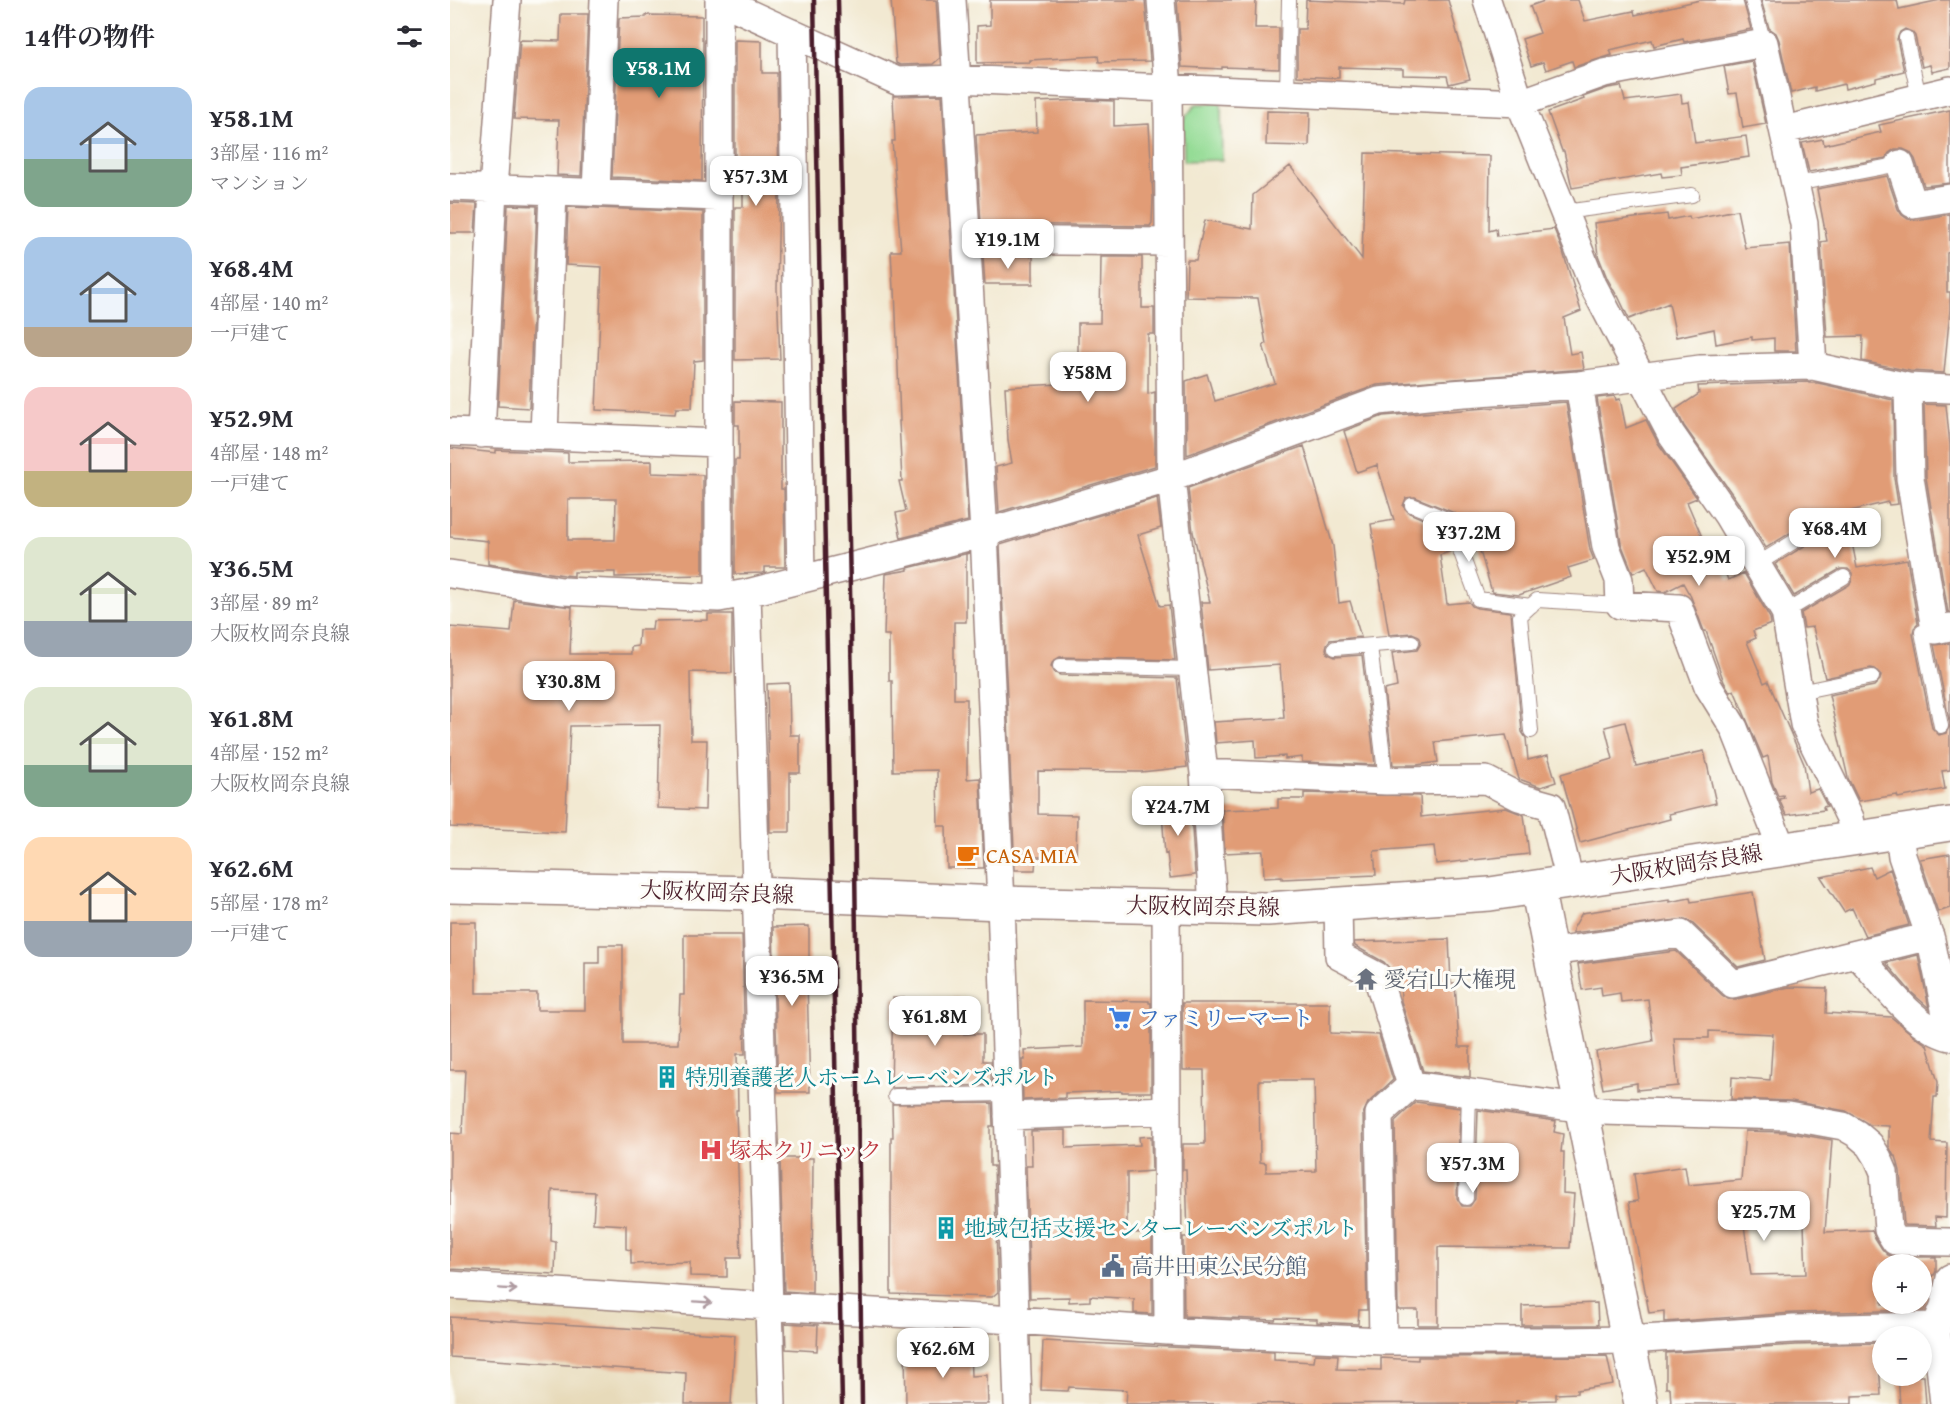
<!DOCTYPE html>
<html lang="ja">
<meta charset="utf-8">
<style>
:root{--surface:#fff;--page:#f2f2f3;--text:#2b2b33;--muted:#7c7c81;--accent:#0f766e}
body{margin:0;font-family:"Gentium Book Plus","Noto Serif JP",serif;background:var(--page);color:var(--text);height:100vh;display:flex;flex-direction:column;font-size:22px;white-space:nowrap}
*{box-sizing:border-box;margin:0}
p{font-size:20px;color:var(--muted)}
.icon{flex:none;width:33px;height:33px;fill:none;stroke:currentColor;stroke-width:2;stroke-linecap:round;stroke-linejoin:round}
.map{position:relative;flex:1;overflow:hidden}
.drawer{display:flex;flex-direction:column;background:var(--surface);width:450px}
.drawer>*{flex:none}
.controls{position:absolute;left:1422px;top:1254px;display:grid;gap:12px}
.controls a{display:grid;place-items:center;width:60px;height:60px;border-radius:50%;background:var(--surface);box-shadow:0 3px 9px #0003;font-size:30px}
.price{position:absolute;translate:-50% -51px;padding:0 14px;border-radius:12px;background:#fff;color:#222;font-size:20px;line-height:39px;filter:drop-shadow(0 2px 3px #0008)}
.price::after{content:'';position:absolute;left:50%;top:36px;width:18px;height:14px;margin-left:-9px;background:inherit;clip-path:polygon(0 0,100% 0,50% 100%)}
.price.active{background:var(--accent);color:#fff}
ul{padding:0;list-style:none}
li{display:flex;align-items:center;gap:18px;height:150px;padding:0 24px}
li span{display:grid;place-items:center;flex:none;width:168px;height:120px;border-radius:18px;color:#555}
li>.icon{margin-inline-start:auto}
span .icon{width:72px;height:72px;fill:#fffc;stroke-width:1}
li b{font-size:26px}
h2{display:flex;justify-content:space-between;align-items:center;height:72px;padding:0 24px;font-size:26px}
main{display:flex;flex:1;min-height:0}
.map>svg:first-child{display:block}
</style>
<main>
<section class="drawer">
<h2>14件の物件<svg class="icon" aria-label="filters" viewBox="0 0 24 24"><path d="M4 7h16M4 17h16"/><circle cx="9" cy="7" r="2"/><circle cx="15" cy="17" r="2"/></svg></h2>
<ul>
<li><span style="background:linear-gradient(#a9c7e8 60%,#7fa58c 0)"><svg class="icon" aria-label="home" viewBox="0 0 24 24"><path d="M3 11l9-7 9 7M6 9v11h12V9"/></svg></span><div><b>¥58.1M</b><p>3部屋 · 116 m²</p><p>マンション</p></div></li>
<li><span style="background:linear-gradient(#a9c7e8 75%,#b9a48a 0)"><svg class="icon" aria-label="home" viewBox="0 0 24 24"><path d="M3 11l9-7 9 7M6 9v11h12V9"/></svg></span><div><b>¥68.4M</b><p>4部屋 · 140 m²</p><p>一戸建て</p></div></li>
<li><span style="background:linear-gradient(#f6c9c9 70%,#c2b280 0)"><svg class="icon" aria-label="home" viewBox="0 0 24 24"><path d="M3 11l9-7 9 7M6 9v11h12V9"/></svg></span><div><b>¥52.9M</b><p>4部屋 · 148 m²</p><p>一戸建て</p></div></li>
<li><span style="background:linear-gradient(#dfe7d0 70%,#9aa5b1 0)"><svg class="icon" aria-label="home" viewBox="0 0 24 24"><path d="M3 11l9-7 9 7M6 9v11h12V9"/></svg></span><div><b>¥36.5M</b><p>3部屋 · 89 m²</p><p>大阪枚岡奈良線</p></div></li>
<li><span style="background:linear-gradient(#dfe7d0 65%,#7fa58c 0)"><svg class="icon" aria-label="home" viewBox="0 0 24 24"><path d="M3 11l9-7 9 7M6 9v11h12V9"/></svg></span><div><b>¥61.8M</b><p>4部屋 · 152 m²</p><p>大阪枚岡奈良線</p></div></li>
<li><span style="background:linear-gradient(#ffd9b3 70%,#9aa5b1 0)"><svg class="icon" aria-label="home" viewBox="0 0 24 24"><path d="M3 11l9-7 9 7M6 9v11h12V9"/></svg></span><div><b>¥62.6M</b><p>5部屋 · 178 m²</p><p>一戸建て</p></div></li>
</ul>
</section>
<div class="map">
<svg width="1500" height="1404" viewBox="0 0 1500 1404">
<rect width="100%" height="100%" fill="#fdfcf7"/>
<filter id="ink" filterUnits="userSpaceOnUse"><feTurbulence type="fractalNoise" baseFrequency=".0167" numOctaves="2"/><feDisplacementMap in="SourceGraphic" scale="12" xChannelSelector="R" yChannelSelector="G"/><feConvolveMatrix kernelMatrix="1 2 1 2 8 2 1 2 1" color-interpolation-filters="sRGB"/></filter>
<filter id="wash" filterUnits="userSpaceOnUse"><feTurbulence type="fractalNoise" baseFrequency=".008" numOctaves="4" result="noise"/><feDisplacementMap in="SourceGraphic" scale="24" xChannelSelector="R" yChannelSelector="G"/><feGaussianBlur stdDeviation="1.35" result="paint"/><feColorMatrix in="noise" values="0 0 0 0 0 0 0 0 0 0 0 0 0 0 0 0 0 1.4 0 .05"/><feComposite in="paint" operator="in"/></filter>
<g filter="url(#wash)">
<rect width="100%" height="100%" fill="#f2e9d2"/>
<path fill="#e7daba" d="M0,1296L306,1316L307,1404H0Z"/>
<path fill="#95dc96" stroke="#707e60" stroke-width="1.5" d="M771,103L772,160L734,161L733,120L746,104Z"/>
<g id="blocks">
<path fill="#e19c76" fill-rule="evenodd" d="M441,0H486L490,58L483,64L450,65L446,63Z
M540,0H695L700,61L649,62L648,56L580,60V62L527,63V26L540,25Z
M727,0H806L805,28H829V69L772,67V69L732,67Z
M856,0L954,4L955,0H998L1020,79L999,84L997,76L953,75V69L889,67V78L847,76V29H855Z
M1097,0H1128L1135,21L1184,11L1185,15L1250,0H1293L1301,29L1234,42L1233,39L1204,46L1202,40L1160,50L1162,55L1124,67L1122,61L1096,70L1093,62L1081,66L1072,39L1090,33L1080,6Z
M1311,0H1447L1449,9L1490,0H1500V68L1482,72L1480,65L1472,67L1465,36L1462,32L1455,29L1450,32L1447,39L1454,71L1426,78V81L1395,89L1394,84L1365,91V87L1341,93L1329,40L1326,33L1319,28Z
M111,14H138L131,176L107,175L109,120L64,119L70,40L110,41Z
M196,15L252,16V40H253L252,181L162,177L169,18L196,17Z
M285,40L312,41V73H327L329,192L327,289L330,359L285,360V207H293V163H285Z
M1302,61L1316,124L1293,128L1287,93L1279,94L1274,66Z
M1171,86L1175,101L1231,94L1232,103L1239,102L1245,143L1296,136L1299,157L1231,167L1232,175L1212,177L1211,173L1122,188L1114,151H1112L1098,112L1134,99L1133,97L1158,88Z
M492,95L518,521L451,538L446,513L456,511L449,481H452L449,421H450L445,289H443L441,251H451L442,141H445L443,96Z
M632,100L664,101V126L699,124L703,198L702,223L700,226L531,224L526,135L587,132L586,102Z
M1500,110V183L1474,186L1465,159L1460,152L1453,149H1445L1439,153L1436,158L1359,172L1352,143L1373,139L1374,145L1431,132L1429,125Z
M817,111L860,112L859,146L816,145Z
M915,153L1040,156L1039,231L1046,229L1047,236L1104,229L1113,252L1131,311L1114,318L1120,354L1131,352L1134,369L927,385L737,455L736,381L757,374L765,401L825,383L813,345L816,344L808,298L736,297L737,260H746L755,220L802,229L803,195L840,166L912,259Z
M1437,176L1448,209L1452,215L1458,219L1466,220L1500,214V252L1497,253V292H1500V310L1494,373L1460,371L1412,361L1413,336L1377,337L1371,242L1377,241L1367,189Z
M0,203L27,204L25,233H0Z
M58,205L87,206L79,408L48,406Z
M118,207L253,212V360L244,361L242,408H226L225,414L146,410L152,267L116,265Z
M1287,210L1295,248L1340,244L1346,351H1324V338L1302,340V337L1266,344L1264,329L1226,337L1219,303L1179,319L1168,296H1167L1157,278L1148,255L1144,223L1217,214L1218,220L1239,216L1240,219Z
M533,256H583V284H535Z
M651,257H692V308H704V334H698V394L705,392V466L549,512L546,467L562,463L558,440L555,387L628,383V323H650Z
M1359,382V383H1368L1443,400L1444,478L1448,504L1439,505L1438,502L1396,512L1407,568L1457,559L1468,624L1464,628L1463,634L1482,728L1489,735L1496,733L1500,725L1484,645L1500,643V770L1492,771L1495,789L1448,798L1447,795L1409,801L1398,778L1379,695L1424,686L1430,680L1431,675L1425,669L1421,668L1375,678L1363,627L1354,628L1351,613L1399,585L1402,581V573L1398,569H1390L1344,596L1325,564L1382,529L1385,525V517L1381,513H1372L1316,548L1292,508L1234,426L1226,409L1249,394L1248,386Z
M1165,396L1166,400L1170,399L1176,428L1196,420L1208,443L1247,498L1237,502L1255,544L1259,542L1268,562L1271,561L1278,580L1294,573L1320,618L1321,624L1303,631L1306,638L1297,642L1314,683L1318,681L1354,764L1358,792L1368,789L1377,806L1373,807L1374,810L1336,815L1329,799L1334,798L1333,795L1328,796L1322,782L1318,756L1313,758L1284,690L1280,692L1274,682L1256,631H1254L1239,592H1238L1233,583L1215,592L1208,591L1196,567L1183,573L1171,543L1147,398Z
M285,401L331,402V489H334L335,567H315V572L312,573L285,574V460H289V425H285Z
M1116,402L1140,550L1144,560L1118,568L1121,577L1069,595L1042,592L1027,541L1018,545L1005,513L965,497L956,498L953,506L959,513L992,527L1001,551L990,555L997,604L1019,602L1022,606L1027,608L1061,612L1072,732L1076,738L1078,760L1098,755L1106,782L1091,787L1069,779L1056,735L985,742L988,762L967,765H943L934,690L947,687L942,653L967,650L970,645L971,641L969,636L962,633L939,635L921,524L944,520L927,465L907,472L894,431L933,416Z
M1474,404L1496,405L1500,445V612H1498L1476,477Z
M854,446L883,546L889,603L900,601L911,637L880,640L877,644L876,649L878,654L885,657L912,655L925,765L852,762V757L835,759V756L806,758L805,740L766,743L764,722L834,718L830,665L758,670L751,602H760L743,532L738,488Z
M0,448L46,453V450L118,453V462L202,461V473L253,475V575L165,577V572H124V576L114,575L38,564V541L0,537ZM118,499H166L165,540H118Z
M707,498L711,528L688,535L710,606L719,605L725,660L610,657L603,661L601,666L605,673L610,675L727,678L737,767L691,772L588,771V814L627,815L626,857H586L585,870H565L550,545Z
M519,553L516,554V622H504V699H517V779L530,778L534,868H497L496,826H488L487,770L443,771L442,681H439V635H434L436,574L458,570V568Z
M64,600L122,607L120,654H181V647L188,646L189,630H202L203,621L258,620V614H282V673L240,672L241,740H257L255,810L208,808L210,725L120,726L115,832L0,827V627L61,632Z
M339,683L340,735H350V773H340V832H320L317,684Z
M1175,722L1186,766L1254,751L1266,803L1219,814L1220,819L1130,843L1111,774L1163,759L1155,727Z
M854,793L970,796L971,817L1056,808L1074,815L1079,854L986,864L984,846L924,851L926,875L832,879V877L814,878L813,851L775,853L772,810L828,808V799H854Z
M711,799H740L745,875L720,878L717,853L715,854Z
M1500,854V908L1488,912L1470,859Z
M1420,867L1424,877L1440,869L1459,925L1415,936L1402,908L1394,912L1371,877Z
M1303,892L1315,960L1288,967L1242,923L1235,919L1123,933V929L1132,913L1219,900V902L1240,898L1241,902Z
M0,922H26V993H87V1010H135V963H149V945H173V1044H228L230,995H234V935H292L295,1054H287L288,1110H286L291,1258H277V1277L240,1276V1262L181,1264V1250L176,1249V1225L143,1223L145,1192L102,1190L101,1241L106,1242L105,1274L0,1269V1133L12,1134L15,1070H0Z
M359,926V980H357L360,1092H328L323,927Z
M999,939L1001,983H1005L1009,1047H1020V1077L973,1071L951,1001L950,976H943L942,971L934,962L905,946L904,942Z
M1226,951L1272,995L1278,999H1287L1339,987L1377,988L1376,1013L1441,1017L1464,1036L1477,1045L1488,1082L1487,1097H1484L1481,1142L1497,1143L1496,1218L1485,1217L1486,1226L1454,1225L1450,1171L1446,1156H1444L1439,1146V1126L1420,1125L1396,1111L1341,1101L1281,1099L1282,1077L1320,1080L1323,1034L1259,1031V1038H1224L1228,1086L1187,1090V1083L1153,1089L1146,1052L1203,1041L1198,999L1171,1002L1170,993L1152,996L1151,987L1132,990L1128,964Z
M1468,955L1479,1008L1461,992L1436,963Z
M443,998H508V1034H533V1061H541V1085L441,1088Z
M633,1000L699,1001V1003H701V1092H672V1091L615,1093V1098L573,1100L572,1060H575L574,1050L633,1047Z
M732,1003H880V1033L929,1035L943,1080L918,1103L913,1114L917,1310H909L908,1324L867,1322V1319L826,1318L825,1320L734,1316L733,1237H738L736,1170H733V1144H755L754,1070H733ZM809,1080H864L866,1171L816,1172V1163L810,1162Z
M966,1102L1010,1108L1007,1198L1012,1206H1020L1025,1199L1028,1110L1106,1121L1104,1132L1113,1134L1111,1152H1114L1113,1193L1124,1194L1120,1248L988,1247V1325H968V1310H948L945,1121Z
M542,1103L543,1126H540V1166H544L548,1292L542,1297L441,1294V1137H443L442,1104Z
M616,1130V1148L690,1145L689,1137L701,1136L702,1171L677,1173V1232L702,1234V1314L684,1313V1299L640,1296V1301L619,1302V1297L580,1298L576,1166H582L581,1131Z
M1295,1131L1336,1132L1382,1140L1375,1232L1422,1230L1425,1238L1432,1249L1438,1255L1445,1257H1486V1271L1484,1275H1482L1483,1284L1475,1310L1344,1313L1214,1322V1311L1199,1313L1179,1202L1188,1201L1184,1174L1235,1166L1238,1185L1291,1180ZM1293,1218L1354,1224L1356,1274L1301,1275ZM1432,1264H1472V1304H1432Z
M330,1158H363L362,1293L334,1291Z
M1147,1303L1148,1325H1072V1306Z
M0,1317L285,1335L281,1404H235L236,1373L0,1357Z
M335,1323L368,1325L367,1351L336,1349Z
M593,1341L824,1352V1360L864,1362L865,1354L888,1355L887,1369L931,1370V1358L968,1360V1357L1157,1356L1163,1384L1127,1390V1393L1106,1394V1400L1066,1401V1403L676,1404L677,1390L619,1387L618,1391L591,1390Z
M1428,1343L1431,1395L1402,1396V1404H1221L1220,1388H1216V1353L1345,1345Z
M520,1351L521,1376L537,1375L538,1404H456L455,1352Z
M1448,1376H1474L1476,1404H1450Z"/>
</g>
</g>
<g filter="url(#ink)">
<use href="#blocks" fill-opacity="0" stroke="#9e847e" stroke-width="1.5"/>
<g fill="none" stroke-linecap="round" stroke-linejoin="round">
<g stroke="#9e847e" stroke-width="16">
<path id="lane" d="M1302,0L1314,43
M1456,38L1469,97
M837,93L839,0
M1346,184L1450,164
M1114,212L1242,195
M962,505L999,520L1028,599L1081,606
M1306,565L1377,521
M1335,612L1394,577
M1485,630L1472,632L1491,726
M920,646L936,781
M885,648L962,642
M610,666L743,669
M1349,692L1422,677
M1081,731L1070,616L1087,600L1170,605
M445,1096L557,1094
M1016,1198L1019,1093"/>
</g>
<g stroke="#9e847e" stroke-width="30">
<path id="street" d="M269,0L447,81L506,79L1070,103L1154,73L1314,43L1354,224L1363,366
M269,0V598
M502,0L534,533L551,903L568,1404
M711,0L718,88L721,478L754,773L763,907
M1037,0L1070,103L1143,285L1221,434L1278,516L1335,612L1354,724L1400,818L1404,839
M342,33L351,579
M1334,130L1500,90
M1450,164L1463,204L1500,198
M0,187L268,197
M146,192L154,0
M516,240L719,242
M1129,385L1156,547L1169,580L1170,605L1229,608L1258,686L1284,728L1332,849
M1458,387L1460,478L1485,630L1500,627
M0,432L268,443
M31,434L43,189L57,0
M94,436L103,191
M0,574L112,591L269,598L297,593L534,533L721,478L929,401L987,395L1129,385L1250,369L1363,366L1458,387L1500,389
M297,593L322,1404
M754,773L936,781L1036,780L1069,797L1101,806L1120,881
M1449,833L1452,856L1481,940L1500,1034
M888,905L889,956L927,976L961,1085
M716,906L718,1331
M1101,952L1231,934L1283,984L1480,936
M1408,955C1433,982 1464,1028 1500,1037
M558,1116L717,1110
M0,1285L319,1306L565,1320L718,1331L933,1341H1109L1179,1340L1344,1329L1486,1326
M933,1341L929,1114L961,1085L1151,1111L1338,1116L1393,1126L1407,1134L1420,1145L1428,1158L1434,1172L1438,1230L1445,1241L1500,1242
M1494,1404L1486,1326L1494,1306L1500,1278"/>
</g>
<g stroke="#9e847e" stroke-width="36">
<path id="secondary" d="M0,886L305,893L551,903L817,909L1040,894L1500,824
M1087,887L1191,1404"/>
</g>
<use href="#lane" stroke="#fff" stroke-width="14"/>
<use href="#street" stroke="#fff" stroke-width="27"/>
<use href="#secondary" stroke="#fff" stroke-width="33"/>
<path stroke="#4a1f2b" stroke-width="4.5" d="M364,0L392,1404
M388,0L404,786L412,1404"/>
</g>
<defs><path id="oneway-shaft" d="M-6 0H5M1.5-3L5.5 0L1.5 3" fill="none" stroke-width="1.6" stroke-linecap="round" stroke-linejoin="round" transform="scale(1.5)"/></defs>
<g stroke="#ae9aa0">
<use href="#oneway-shaft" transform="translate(58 1289) rotate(4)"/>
<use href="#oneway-shaft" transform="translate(253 1302) rotate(4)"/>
</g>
</g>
<defs>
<g id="cafe-bare" transform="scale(1.8)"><path d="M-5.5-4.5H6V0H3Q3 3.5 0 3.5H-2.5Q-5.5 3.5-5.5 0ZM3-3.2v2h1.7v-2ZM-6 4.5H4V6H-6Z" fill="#e8710a" stroke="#fdfcf7" stroke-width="2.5" paint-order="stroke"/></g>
<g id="temple-bare" transform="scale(1.8)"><path d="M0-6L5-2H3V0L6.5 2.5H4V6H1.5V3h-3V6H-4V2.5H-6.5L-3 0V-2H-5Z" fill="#6b7280" stroke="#fdfcf7" stroke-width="2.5" paint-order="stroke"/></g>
<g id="supermarket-bare" transform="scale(1.8)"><path d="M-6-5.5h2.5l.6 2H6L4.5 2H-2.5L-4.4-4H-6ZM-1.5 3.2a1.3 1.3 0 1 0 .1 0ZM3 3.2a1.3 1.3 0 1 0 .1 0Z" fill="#3f7fe0" stroke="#fdfcf7" stroke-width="2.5" paint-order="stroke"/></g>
<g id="building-bare" transform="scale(1.8)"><path d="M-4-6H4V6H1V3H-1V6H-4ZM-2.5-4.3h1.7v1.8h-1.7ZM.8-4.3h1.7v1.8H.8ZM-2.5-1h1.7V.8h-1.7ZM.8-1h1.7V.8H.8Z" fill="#0f9aa8" stroke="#fdfcf7" stroke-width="2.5" paint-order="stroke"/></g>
<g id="hospital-bare" transform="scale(1.8)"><path d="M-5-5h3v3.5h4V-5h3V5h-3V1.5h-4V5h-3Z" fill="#e0444e" stroke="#fdfcf7" stroke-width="2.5" paint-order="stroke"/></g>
<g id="civic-bare" transform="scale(1.8)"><path d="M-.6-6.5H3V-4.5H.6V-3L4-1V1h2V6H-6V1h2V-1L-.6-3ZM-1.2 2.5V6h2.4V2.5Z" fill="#5c6f8a" stroke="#fdfcf7" stroke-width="2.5" paint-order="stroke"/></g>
</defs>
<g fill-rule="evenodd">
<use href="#cafe-bare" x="518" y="855"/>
<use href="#temple-bare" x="916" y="979"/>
<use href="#supermarket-bare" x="670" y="1018"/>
<use href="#building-bare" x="217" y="1077"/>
<use href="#hospital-bare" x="261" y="1150"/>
<use href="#building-bare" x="496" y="1228"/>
<use href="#civic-bare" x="663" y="1266"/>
</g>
<g text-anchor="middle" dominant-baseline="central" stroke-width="6" stroke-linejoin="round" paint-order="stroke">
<g font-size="22" fill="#c56008" stroke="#fdfcf7" text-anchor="start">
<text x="536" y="855">CASA MIA</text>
</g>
<g font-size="22" fill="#4a1f2b" stroke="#fdfcf7">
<text transform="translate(1236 864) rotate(-9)">大阪枚岡奈良線</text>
<text transform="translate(267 892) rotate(2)">大阪枚岡奈良線</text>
<text transform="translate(753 906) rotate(1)">大阪枚岡奈良線</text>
</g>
<g font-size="22" fill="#5b616d" stroke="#fdfcf7" text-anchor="start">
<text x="934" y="979">愛宕山大権現</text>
</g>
<g font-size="22" fill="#366cbe" stroke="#fdfcf7" text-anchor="start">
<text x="688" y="1018">ファミリーマート</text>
</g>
<g font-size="22" fill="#0d838f" stroke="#fdfcf7" text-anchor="start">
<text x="235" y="1077">特別養護老人ホームレーベンズポルト</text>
<text x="514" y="1228">地域包括支援センターレーベンズポルト</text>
</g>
<g font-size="22" fill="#be3a42" stroke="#fdfcf7" text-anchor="start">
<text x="279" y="1150">塚本クリニック</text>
</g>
<g font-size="22" fill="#4e5e75" stroke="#fdfcf7" text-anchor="start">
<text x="681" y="1266">高井田東公民分館</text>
</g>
</g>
</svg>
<div class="controls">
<a>+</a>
<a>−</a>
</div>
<b class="price active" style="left:209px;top:99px">¥58.1M</b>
<b class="price" style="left:306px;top:207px">¥57.3M</b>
<b class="price" style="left:558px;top:270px">¥19.1M</b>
<b class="price" style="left:638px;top:403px">¥58M</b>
<b class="price" style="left:1385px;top:559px">¥68.4M</b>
<b class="price" style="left:1019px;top:563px">¥37.2M</b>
<b class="price" style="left:1249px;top:587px">¥52.9M</b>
<b class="price" style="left:119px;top:712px">¥30.8M</b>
<b class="price" style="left:728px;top:837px">¥24.7M</b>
<b class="price" style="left:342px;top:1007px">¥36.5M</b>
<b class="price" style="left:485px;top:1047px">¥61.8M</b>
<b class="price" style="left:1023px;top:1194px">¥57.3M</b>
<b class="price" style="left:1314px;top:1242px">¥25.7M</b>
<b class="price" style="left:493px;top:1379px">¥62.6M</b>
</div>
</main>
